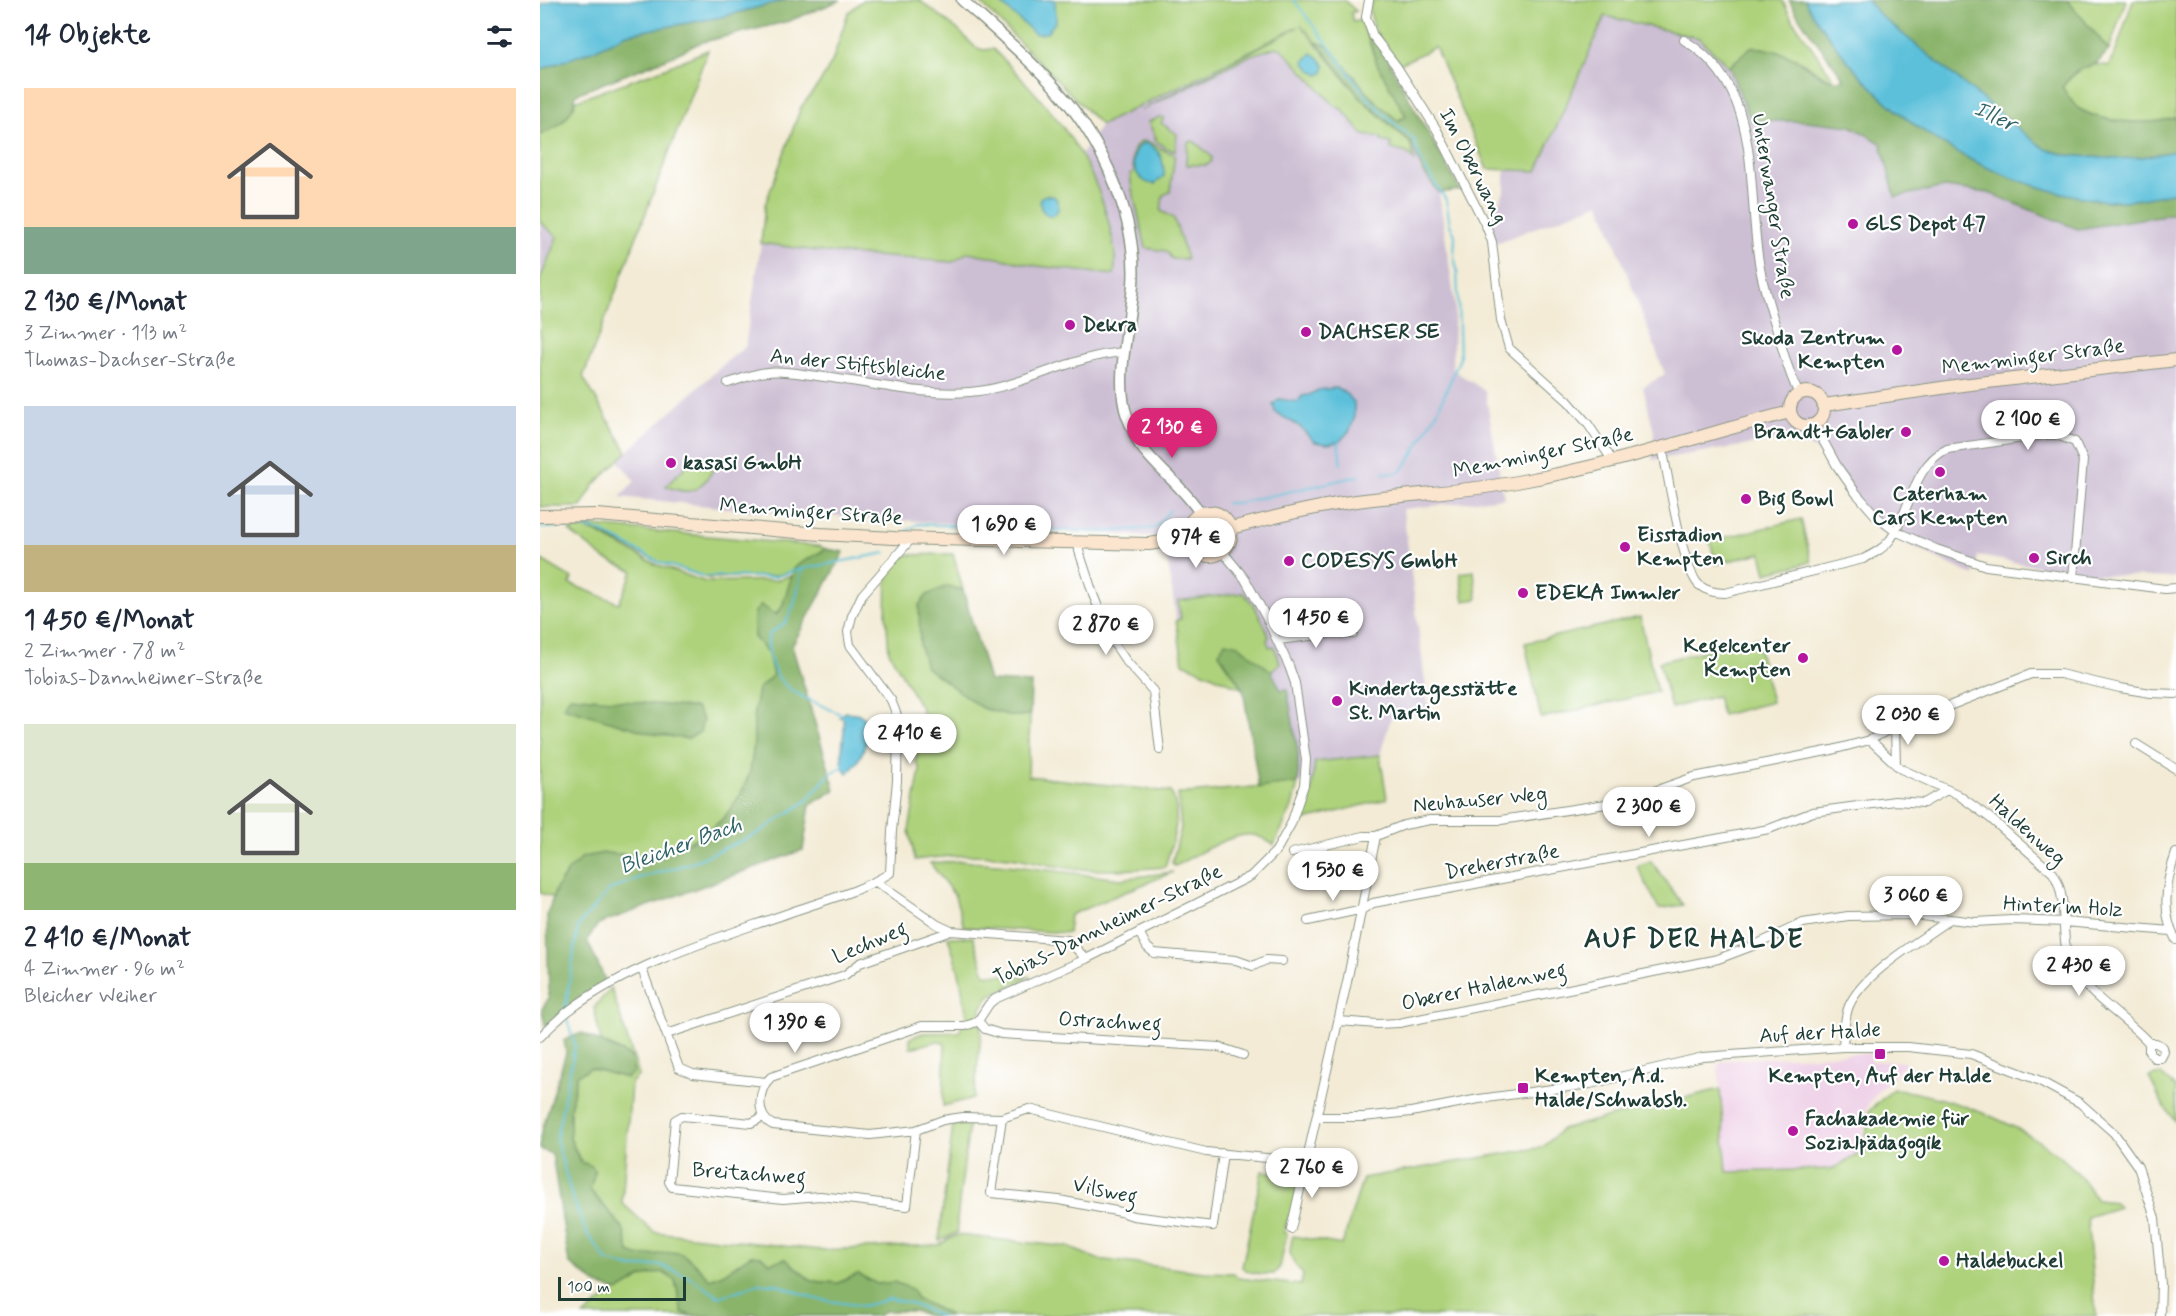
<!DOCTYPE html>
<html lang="de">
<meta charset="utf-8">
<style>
:root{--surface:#fff;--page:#f6f6f7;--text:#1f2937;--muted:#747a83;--accent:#db2777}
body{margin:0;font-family:Mynerve,sans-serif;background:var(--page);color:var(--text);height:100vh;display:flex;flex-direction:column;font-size:22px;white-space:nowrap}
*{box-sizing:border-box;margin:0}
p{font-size:20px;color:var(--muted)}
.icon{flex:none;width:33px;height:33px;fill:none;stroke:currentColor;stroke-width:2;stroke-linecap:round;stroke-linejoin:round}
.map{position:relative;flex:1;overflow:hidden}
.panel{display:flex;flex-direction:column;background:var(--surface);width:540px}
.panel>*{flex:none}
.scale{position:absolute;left:18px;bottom:15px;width:128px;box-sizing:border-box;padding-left:6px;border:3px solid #1f3d34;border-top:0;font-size:16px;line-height:21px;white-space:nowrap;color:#1f3d34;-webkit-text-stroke:4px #fff;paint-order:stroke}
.price{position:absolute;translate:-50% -51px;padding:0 14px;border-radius:21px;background:#fff;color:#222;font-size:20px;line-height:39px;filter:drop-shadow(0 2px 3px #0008)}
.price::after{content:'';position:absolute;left:50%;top:36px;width:18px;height:14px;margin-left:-9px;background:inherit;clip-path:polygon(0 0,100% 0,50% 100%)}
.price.active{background:var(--accent);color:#fff}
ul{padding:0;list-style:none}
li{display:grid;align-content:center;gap:12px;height:318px;padding:0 24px}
li span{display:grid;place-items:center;height:186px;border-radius:0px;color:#555}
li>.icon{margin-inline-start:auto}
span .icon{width:108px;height:108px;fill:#fffc;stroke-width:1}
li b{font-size:26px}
h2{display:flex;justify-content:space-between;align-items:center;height:72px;padding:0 24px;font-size:26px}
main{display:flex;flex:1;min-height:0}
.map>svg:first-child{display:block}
</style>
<main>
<section class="panel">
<h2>14 Objekte<svg class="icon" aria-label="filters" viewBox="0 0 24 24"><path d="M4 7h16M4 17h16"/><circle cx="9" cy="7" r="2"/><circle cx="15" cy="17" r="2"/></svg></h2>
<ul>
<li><span style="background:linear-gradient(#ffd9b3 75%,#7fa58c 0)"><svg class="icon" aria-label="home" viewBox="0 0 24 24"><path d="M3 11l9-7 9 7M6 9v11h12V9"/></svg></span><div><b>2 130 €/Monat</b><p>3 Zimmer · 113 m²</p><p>Thomas-Dachser-Straße</p></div></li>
<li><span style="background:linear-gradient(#c9d6e8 75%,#c2b280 0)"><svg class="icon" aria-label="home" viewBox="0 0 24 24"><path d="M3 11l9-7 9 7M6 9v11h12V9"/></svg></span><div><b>1 450 €/Monat</b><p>2 Zimmer · 78 m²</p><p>Tobias-Dannheimer-Straße</p></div></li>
<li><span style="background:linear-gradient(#dfe7d0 75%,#8fb573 0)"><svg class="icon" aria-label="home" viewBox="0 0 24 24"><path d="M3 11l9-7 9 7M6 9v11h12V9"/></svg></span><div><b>2 410 €/Monat</b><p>4 Zimmer · 96 m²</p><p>Bleicher Weiher</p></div></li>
</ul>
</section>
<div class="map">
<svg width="1636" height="1316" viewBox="0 0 1636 1316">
<rect width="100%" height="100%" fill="#fff"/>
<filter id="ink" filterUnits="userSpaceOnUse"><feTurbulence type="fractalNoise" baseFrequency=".0167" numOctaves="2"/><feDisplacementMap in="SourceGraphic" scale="12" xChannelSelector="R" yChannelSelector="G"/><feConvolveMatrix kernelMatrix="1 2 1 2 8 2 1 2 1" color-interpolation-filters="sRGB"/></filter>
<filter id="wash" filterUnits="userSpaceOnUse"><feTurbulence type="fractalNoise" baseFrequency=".008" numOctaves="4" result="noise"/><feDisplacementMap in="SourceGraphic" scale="24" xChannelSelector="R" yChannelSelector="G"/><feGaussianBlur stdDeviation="1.35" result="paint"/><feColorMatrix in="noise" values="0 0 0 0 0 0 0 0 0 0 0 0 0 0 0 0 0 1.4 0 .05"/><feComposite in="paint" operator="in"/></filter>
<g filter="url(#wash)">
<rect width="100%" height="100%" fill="#f3ebd5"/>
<path fill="#eed0e7" d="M1330,1053L1331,1061L1367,1062L1338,1091L1326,1109L1321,1153L1292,1169L1187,1172L1178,1063L1189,1060Z"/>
<path fill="#ccbed3" d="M1065,16L1159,38L1189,67L1212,121H1267L1311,126L1341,143L1355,197L1405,187L1449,193L1538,229L1636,213V577L1627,578L1544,574L1438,556L1434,576L1338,529L1275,449L1253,438L1112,460L1114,432L1103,387L1125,374L1060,203L956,243L949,222L965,190V170L997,171Z
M762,24L822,99L871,143L881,170L899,193L915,305L912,369L945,391L964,498L863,509L889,713L852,714L840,755L775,762L773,781L719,788L703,689L643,663L626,551L618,537L209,510L80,497L95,481L79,462L87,452L186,362L205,347L221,243L284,252H428L498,266L577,254L563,202L542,154L561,125Z
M0,222L17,237L0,280Z"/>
<path fill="#aed27b" stroke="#668858" stroke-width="1.5" d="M323,0H379L417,29L435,47L443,50L453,49C504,100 549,148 568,220C573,241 577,253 574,275L498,266L428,252L413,262L284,252L221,243L225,205L261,107L281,81L292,62L308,13Z
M438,0H804L816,11L811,13L813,22L821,20L837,64L866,116L857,121L832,98L788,46L776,42L761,25L822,100L870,143L874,160L867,153L851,149V143L841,141V137L823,135L802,109L795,106L743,50L737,47L711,55L601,110L758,27L561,125Z
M833,0H1242L1252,19L1296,82C1281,76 1272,67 1258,60C1243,52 1228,48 1211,47L1189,67L1159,38L1065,16L997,171L947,169L895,47L860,64L836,33L829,9Z
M1527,0H1586L1569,50Z
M1593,0H1636V118C1608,125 1565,124 1539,109C1532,105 1526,93 1522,87C1535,72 1547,61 1568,66L1575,54Z
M168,50L43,377L87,452L54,485L41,507H0V280L17,237L0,222V135L34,107L35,101L123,69Z
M620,117L624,118L621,123L637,134L635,151L626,148L614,139L616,138L608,122Z
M602,141C614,141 622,152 635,154L630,192L623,195L621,211L634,218L647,259H632L626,251L606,248L592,189L590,174L594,171C591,159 591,148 602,141Z
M651,141L655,142L672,157L671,162L667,165H647L646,161L648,143Z
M152,460L174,469C159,491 152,497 126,486Z
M1261,519L1271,562L1226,573L1221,553L1176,564L1170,541Z
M43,525L279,546L286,549L259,564L254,571L234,576L167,578L118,562Z
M33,529H46L59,534L117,565L166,582L236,580L253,575L242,607L214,637L228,653L233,675L214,712V745L210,772L202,792L185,817L166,833L138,848L105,856L64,853L16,889L13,897L0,893V559L32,578L30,584L79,603L93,571L65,559L29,531Z
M413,554L423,590L407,586L386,667L442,708L472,716L490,715L488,776L631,792C643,817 632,843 625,867C592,870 560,872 527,868C510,866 494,861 477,858C443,853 409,855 375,860L369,830L380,770L376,761L382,710L349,652L346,614L347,571L360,555Z
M934,571L937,599L924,601L920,573Z
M703,593C715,604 723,621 729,637L727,640L729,647L734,646L740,663L731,671L698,645L679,653L703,689L643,663L636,620L641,619L638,601Z
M1100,617L1117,692L1001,718L985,643Z
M1216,638L1232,702L1182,715L1177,696L1131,708L1119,662Z
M840,755L847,799L762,821L771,793L775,762Z
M758,783L752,807L734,845C727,841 721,836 713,835C691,832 655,856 635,866L632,863L641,828L638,794Z
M421,861L467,865L581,879L633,872L530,915L528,933L424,927L415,896L390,863Z
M1111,861L1143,905L1119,909L1097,866Z
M408,937H433L445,974L489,977L449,996L441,1008V1035L434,1098L403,1106L405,1044L398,1041L370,1048V1038L383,1033L419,1032L427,1017L419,972Z
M71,988L99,1075L91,1083L82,1203L114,1232L280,1250L399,1245L410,1238L418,1235L528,1247L557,1259L664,1272L694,1273L698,1278L761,1285L763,1274C750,1258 747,1256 753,1236L802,1245L823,1178L1003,1147L1022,1129L1180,1089L1187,1172L1292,1169L1324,1151L1329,1111L1353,1089C1414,1097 1491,1126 1535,1170C1543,1179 1550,1190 1557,1200L1575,1202L1579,1207L1547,1217L1556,1316H412L377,1299L354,1282L337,1284L318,1274L298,1283L272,1281L245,1259L230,1263L221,1256L211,1255L183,1274L170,1279L131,1252L99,1257L89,1252L83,1228L50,1190L52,1166L41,1162L30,1138V1109L37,1075L50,1068L87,1078L91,1057L61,1041L54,1008Z
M1620,1074L1636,1088V1122L1622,1103L1609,1077Z
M429,1124L417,1220L418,1232L399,1241L413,1125Z
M722,1171L758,1176L760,1180L751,1219L747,1221L744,1233L747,1234L740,1267L734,1274C723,1274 710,1275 702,1267Z
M122,1272L135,1280L142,1312L151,1316H43L76,1290L79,1291L102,1277Z"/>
<path fill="#8ab46b" stroke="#547850" stroke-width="1.5" d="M246,0H301L249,21L159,43L128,58L36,94C33,117 20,126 0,135V70L54,50L87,34L181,17Z
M1249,0H1265C1271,14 1281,26 1290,38C1346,115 1418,165 1510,190C1531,195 1555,201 1578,201C1597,201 1617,196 1636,192V213L1538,229L1449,193L1405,187L1355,197L1341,143L1311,126L1267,121H1211L1189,67L1211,47C1228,48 1242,52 1257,60C1272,68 1285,85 1304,79L1258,16Z
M1326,0H1527L1569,50L1557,63L1536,71L1522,87C1527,94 1533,105 1539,109C1566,124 1607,125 1636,118V151L1602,157L1579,159L1525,155L1506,149L1490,138L1342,17Z
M836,33L852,68L920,190L899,193L882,170L871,143L822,99L776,42L788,46L832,98L858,121L866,116L837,64L827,34Z
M286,549L304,552L252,646L295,790L270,805L263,850L58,924L47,940L66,982L41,997L5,1026L2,1009L9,998L7,914L16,889L27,872L43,857L64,853L105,856L138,848L166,833L185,817L202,792L210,772L214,745V712L218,689L233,675L228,653L214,637V613L221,605L236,615L242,607L254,569L259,564Z
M407,586L423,590L449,681L491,683L490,715L472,716L442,708L386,667L380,646L379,605L387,595Z
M685,642L698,645L731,671L741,690L747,689L758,752V783L719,788L703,689L679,653Z
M30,696L156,708L163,720L160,732L148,739L113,734L23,707Z
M42,1033L91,1057L94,1072L87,1078L50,1068L37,1075L30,1109V1138L40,1162L52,1166L55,1171L50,1190L83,1228L89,1252C110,1263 128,1245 145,1256C154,1261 162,1272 170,1279L183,1274L211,1255L221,1256L230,1263L245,1259L272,1281L298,1283L318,1274L337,1284L354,1282L372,1289L377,1299L412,1316H388L375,1311H345L338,1316H235L213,1313L205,1316H151L142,1312L135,1280L122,1272L102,1277L79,1291L59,1286L29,1263L12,1154L0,1149V1137L26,1053L24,1040Z"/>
<path fill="#5cc0da" stroke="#3e7e87" stroke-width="1.5" d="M14,0H246L181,17L87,34L54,50L0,70V5Z
M457,0H515L516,21L507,33L495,34Z
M1265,0H1326L1342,17L1490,138L1506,149L1525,155L1579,159L1602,157L1636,151V192C1617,196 1597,201 1578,201C1555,201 1531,195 1510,190C1418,165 1346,115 1290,38C1281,26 1271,14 1265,0Z
M772,53L779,58L785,66L783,73L779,75L770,69L764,62Z
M604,143C620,147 624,160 624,176L615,184C594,184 585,153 604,143Z
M506,195L515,197C520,205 520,213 510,216C501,212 500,208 500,198Z
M795,388L804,392L814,402V419L810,430L800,441L788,444L775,442L759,426L735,412L733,404L740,399L758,402L762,396L769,395L778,390Z
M305,712C310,713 315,712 319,714C339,724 320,765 307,773C296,762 306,734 304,719L300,717Z"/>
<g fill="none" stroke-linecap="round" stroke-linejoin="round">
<path stroke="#5cc0da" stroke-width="2" d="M754,0L828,98L848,118L874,140L878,154L887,171L906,200L910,225L915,235L914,256L917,270L920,358L898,410L872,456L862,470L857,473H843
M798,441L801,464
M686,503H698L819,476
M0,528L38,526L60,531L119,562L163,576L234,577L261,569
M367,531L378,524L560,532L615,528L630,510
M304,716C264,695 226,692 228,635L246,622L255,602L262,569L346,553
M25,1010L38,926L69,890L99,878L148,864L217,834L265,802L290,774L303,766V763
M26,1016L35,1046L16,1139L31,1193L46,1232L67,1261L92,1268L120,1265L151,1278L179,1297L218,1284H235L276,1299L323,1306L350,1299L369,1303L400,1316"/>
</g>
</g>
<g filter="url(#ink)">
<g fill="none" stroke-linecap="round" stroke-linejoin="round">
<g stroke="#899484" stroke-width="10">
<path id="minor" d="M829,0L826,17L833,36L857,67L897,130L947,228L952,242L961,320L969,348L1028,401L1048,424L1072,460
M1144,40C1226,90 1205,188 1220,268C1223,286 1229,303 1234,321C1242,345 1247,371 1259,394
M188,383C200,380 214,373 227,372C243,370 261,374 277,376C328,382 379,396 430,392C482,388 529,356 584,352
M1274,424L1297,466L1316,493L1337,517L1355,531L1396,549L1446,566L1625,589L1636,588
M1122,447C1128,474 1142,569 1159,585C1166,591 1176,593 1185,593L1323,559C1333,554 1343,549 1350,540C1371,511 1372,466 1407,449L1504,435H1517L1535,442L1543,460L1533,578
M539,543V551L554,597L571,639L586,661L613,691L620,750
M683,552L705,579L726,617L749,666L755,683L766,760L764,785L751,824L736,851L711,876L546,959L455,999L449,1004L438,1021L434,1023L425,1026H382L231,1077C218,1089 215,1116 233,1125L330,1135L376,1130L403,1120L423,1117L462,1118L489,1109L666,1152L768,1162
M738,640L794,633L813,634
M1355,727L1356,765
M1330,740L1361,769L1417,794L1450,818L1513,873C1530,900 1518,935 1531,964C1543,993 1587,1018 1609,1043V1052L1614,1058H1621L1624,1052L1623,1047L1616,1043H1609
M1596,744L1636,769
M752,853L824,836H836L864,825L890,820H961L1086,801L1154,777L1292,750L1330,740L1350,729L1491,674H1520L1580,688L1611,693L1636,694
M1636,853C1626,881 1621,914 1636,940
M336,882L398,925L411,931
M768,921L823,909L833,903L1229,829L1273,812L1355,801L1384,803L1407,790
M599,932L607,947L614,953L696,960L713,966L726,960L742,961
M102,969L139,1068L153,1074L226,1082
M438,1021L445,1029L461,1034L679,1047L703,1055
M799,1021L837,1024L859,1023L1178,959L1215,945L1263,923L1308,916L1371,915L1410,919
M127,1034L305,975L320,963L411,931L528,940L546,959
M0,1037C10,1027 20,1017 31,1009C95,961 182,937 257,910C289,899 321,891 350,873L352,831L357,781L358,718L351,700L310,645L308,632L312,616L322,595L371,539
M1303,1047C1304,1034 1304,1018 1309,1006C1323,973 1381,940 1410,919L1435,922L1472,920L1524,922L1631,931
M223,1117L211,1123L142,1116L135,1120L129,1182L132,1187L243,1199L280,1196L367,1206L376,1130
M777,1117H823L871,1112L939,1099L1050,1084L1163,1057L1303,1047H1368L1431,1054L1498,1080L1540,1103L1574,1133L1598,1167L1615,1218L1621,1284L1620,1316
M462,1118L451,1193L519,1200L581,1212L593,1216L673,1226L683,1153
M751,1229L807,982L836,836"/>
</g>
<g stroke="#899484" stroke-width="13">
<path id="tertiary" d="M422,0C454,29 489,58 518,91C562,141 598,217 593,285C590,323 574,381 587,416C591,425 595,437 600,445C618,470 644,487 660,513"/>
</g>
<g stroke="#899484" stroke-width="14">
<path id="secondary" d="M1250 409a17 17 0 1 1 34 0a17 17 0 1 1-34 0Z
M1284,405L1422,385L1636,360
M647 534a22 22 0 1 1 44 0a22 22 0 1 1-44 0Z
M0,516L57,515L280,534L354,538L609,544L647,538
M691,528C738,516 785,504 833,499C883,493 932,491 982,481C1072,465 1161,435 1250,412"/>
</g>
<use href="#minor" stroke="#fff" stroke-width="8"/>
<use href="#tertiary" stroke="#fff" stroke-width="10"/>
<use href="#secondary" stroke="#fbe5cf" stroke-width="12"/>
</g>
</g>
<g fill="#b5179e" stroke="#fff" stroke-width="2">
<circle cx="1313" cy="224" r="6"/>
<circle cx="530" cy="325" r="6"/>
<circle cx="766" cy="332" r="6"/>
<circle cx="1357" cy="350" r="6"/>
<circle cx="1366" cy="432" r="6"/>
<circle cx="131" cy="463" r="6"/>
<circle cx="1400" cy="472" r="6"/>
<circle cx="1206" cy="499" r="6"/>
<circle cx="1085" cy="547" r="6"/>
<circle cx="1494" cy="558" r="6"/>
<circle cx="749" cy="561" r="6"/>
<circle cx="983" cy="593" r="6"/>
<circle cx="1263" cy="658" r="6"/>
<circle cx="797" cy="701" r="6"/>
<rect x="1334" y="1048" width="12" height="12" rx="3"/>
<rect x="977" y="1082" width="12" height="12" rx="3"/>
<circle cx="1253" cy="1131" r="6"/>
<circle cx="1404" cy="1261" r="6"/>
</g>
<g text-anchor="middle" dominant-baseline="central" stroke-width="4.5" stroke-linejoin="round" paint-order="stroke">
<g font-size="21" fill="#1f3d34" stroke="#fff">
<text transform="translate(933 166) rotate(63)">Im Oberwang</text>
<text transform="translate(1233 206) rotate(81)">Unterwanger Straße</text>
<text transform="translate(1493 357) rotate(-7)">Memminger Straße</text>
<text transform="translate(318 365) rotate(6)">An der Stiftsbleiche</text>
<text transform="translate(1003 453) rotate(-12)">Memminger Straße</text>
<text transform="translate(271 512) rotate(4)">Memminger Straße</text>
<text transform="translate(940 800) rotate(-5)">Neuhauser Weg</text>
<text transform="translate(1487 830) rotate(42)">Haldenweg</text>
<text transform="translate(962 862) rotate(-11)">Dreherstraße</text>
<text transform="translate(1523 907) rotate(3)">Hinter'm Holz</text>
<text transform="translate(568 925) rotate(-26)">Tobias-Dannheimer-Straße</text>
<text transform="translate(330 943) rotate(-23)">Lechweg</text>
<text transform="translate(944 987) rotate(-12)">Oberer Haldenweg</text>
<text transform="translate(570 1022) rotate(3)">Ostrachweg</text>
<text transform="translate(1280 1033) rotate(-3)">Auf der Halde</text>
<text transform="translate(209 1174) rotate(4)">Breitachweg</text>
<text transform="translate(565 1191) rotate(12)">Vilsweg</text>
</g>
<g font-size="21" font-weight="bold" fill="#1f3d34" stroke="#fff" text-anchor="start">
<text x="1325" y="224">GLS Depot 47</text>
<text x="542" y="325">Dekra</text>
<text x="778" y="332">DACHSER SE</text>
<text x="1345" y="338" text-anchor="end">Skoda Zentrum<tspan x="1345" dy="24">Kempten</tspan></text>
<text x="1354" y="432" text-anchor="end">Brandt+Gabler</text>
<text x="143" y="463">kasasi GmbH</text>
<text x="1400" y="494" text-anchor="middle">Caterham<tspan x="1400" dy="24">Cars Kempten</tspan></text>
<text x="1218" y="499">Big Bowl</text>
<text x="1097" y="535">Eisstadion<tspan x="1097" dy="24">Kempten</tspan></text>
<text x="1506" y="558">Sirch</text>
<text x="761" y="561">CODESYS GmbH</text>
<text x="995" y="593">EDEKA Immler</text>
<text x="1251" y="646" text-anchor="end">Kegelcenter<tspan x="1251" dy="24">Kempten</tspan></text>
<text x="809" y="689">Kindertagesstätte<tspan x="809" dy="24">St. Martin</tspan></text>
<text x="995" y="1076">Kempten, A.d.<tspan x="995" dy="24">Halde/Schwabsb.</tspan></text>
<text x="1340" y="1076" text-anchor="middle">Kempten, Auf der Halde</text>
<text x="1265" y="1119">Fachakademie für<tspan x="1265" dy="24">Sozialpädagogik</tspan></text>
<text x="1416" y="1261">Haldebuckel</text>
</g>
<g font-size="22" font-style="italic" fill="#316466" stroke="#fff">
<text transform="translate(1455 117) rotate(25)">Iller</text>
<text transform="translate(141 846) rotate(-20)">Bleicher Bach</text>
</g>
<g font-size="27" font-weight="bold" letter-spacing="1.5" fill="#1f3d34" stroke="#fff">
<text x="1154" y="939">AUF DER HALDE</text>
</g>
</g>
</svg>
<div class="scale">100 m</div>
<b class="price" style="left:1488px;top:451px">2 100 €</b>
<b class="price active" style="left:632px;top:459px">2 130 €</b>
<b class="price" style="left:464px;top:556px">1 690 €</b>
<b class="price" style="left:656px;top:569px">974 €</b>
<b class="price" style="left:776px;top:649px">1 450 €</b>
<b class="price" style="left:566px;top:656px">2 870 €</b>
<b class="price" style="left:1368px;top:746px">2 030 €</b>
<b class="price" style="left:370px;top:765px">2 410 €</b>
<b class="price" style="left:1109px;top:838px">2 300 €</b>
<b class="price" style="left:793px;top:902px">1 530 €</b>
<b class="price" style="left:1376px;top:927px">3 060 €</b>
<b class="price" style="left:1539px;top:997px">2 430 €</b>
<b class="price" style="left:255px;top:1054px">1 390 €</b>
<b class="price" style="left:772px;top:1199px">2 760 €</b>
</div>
</main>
